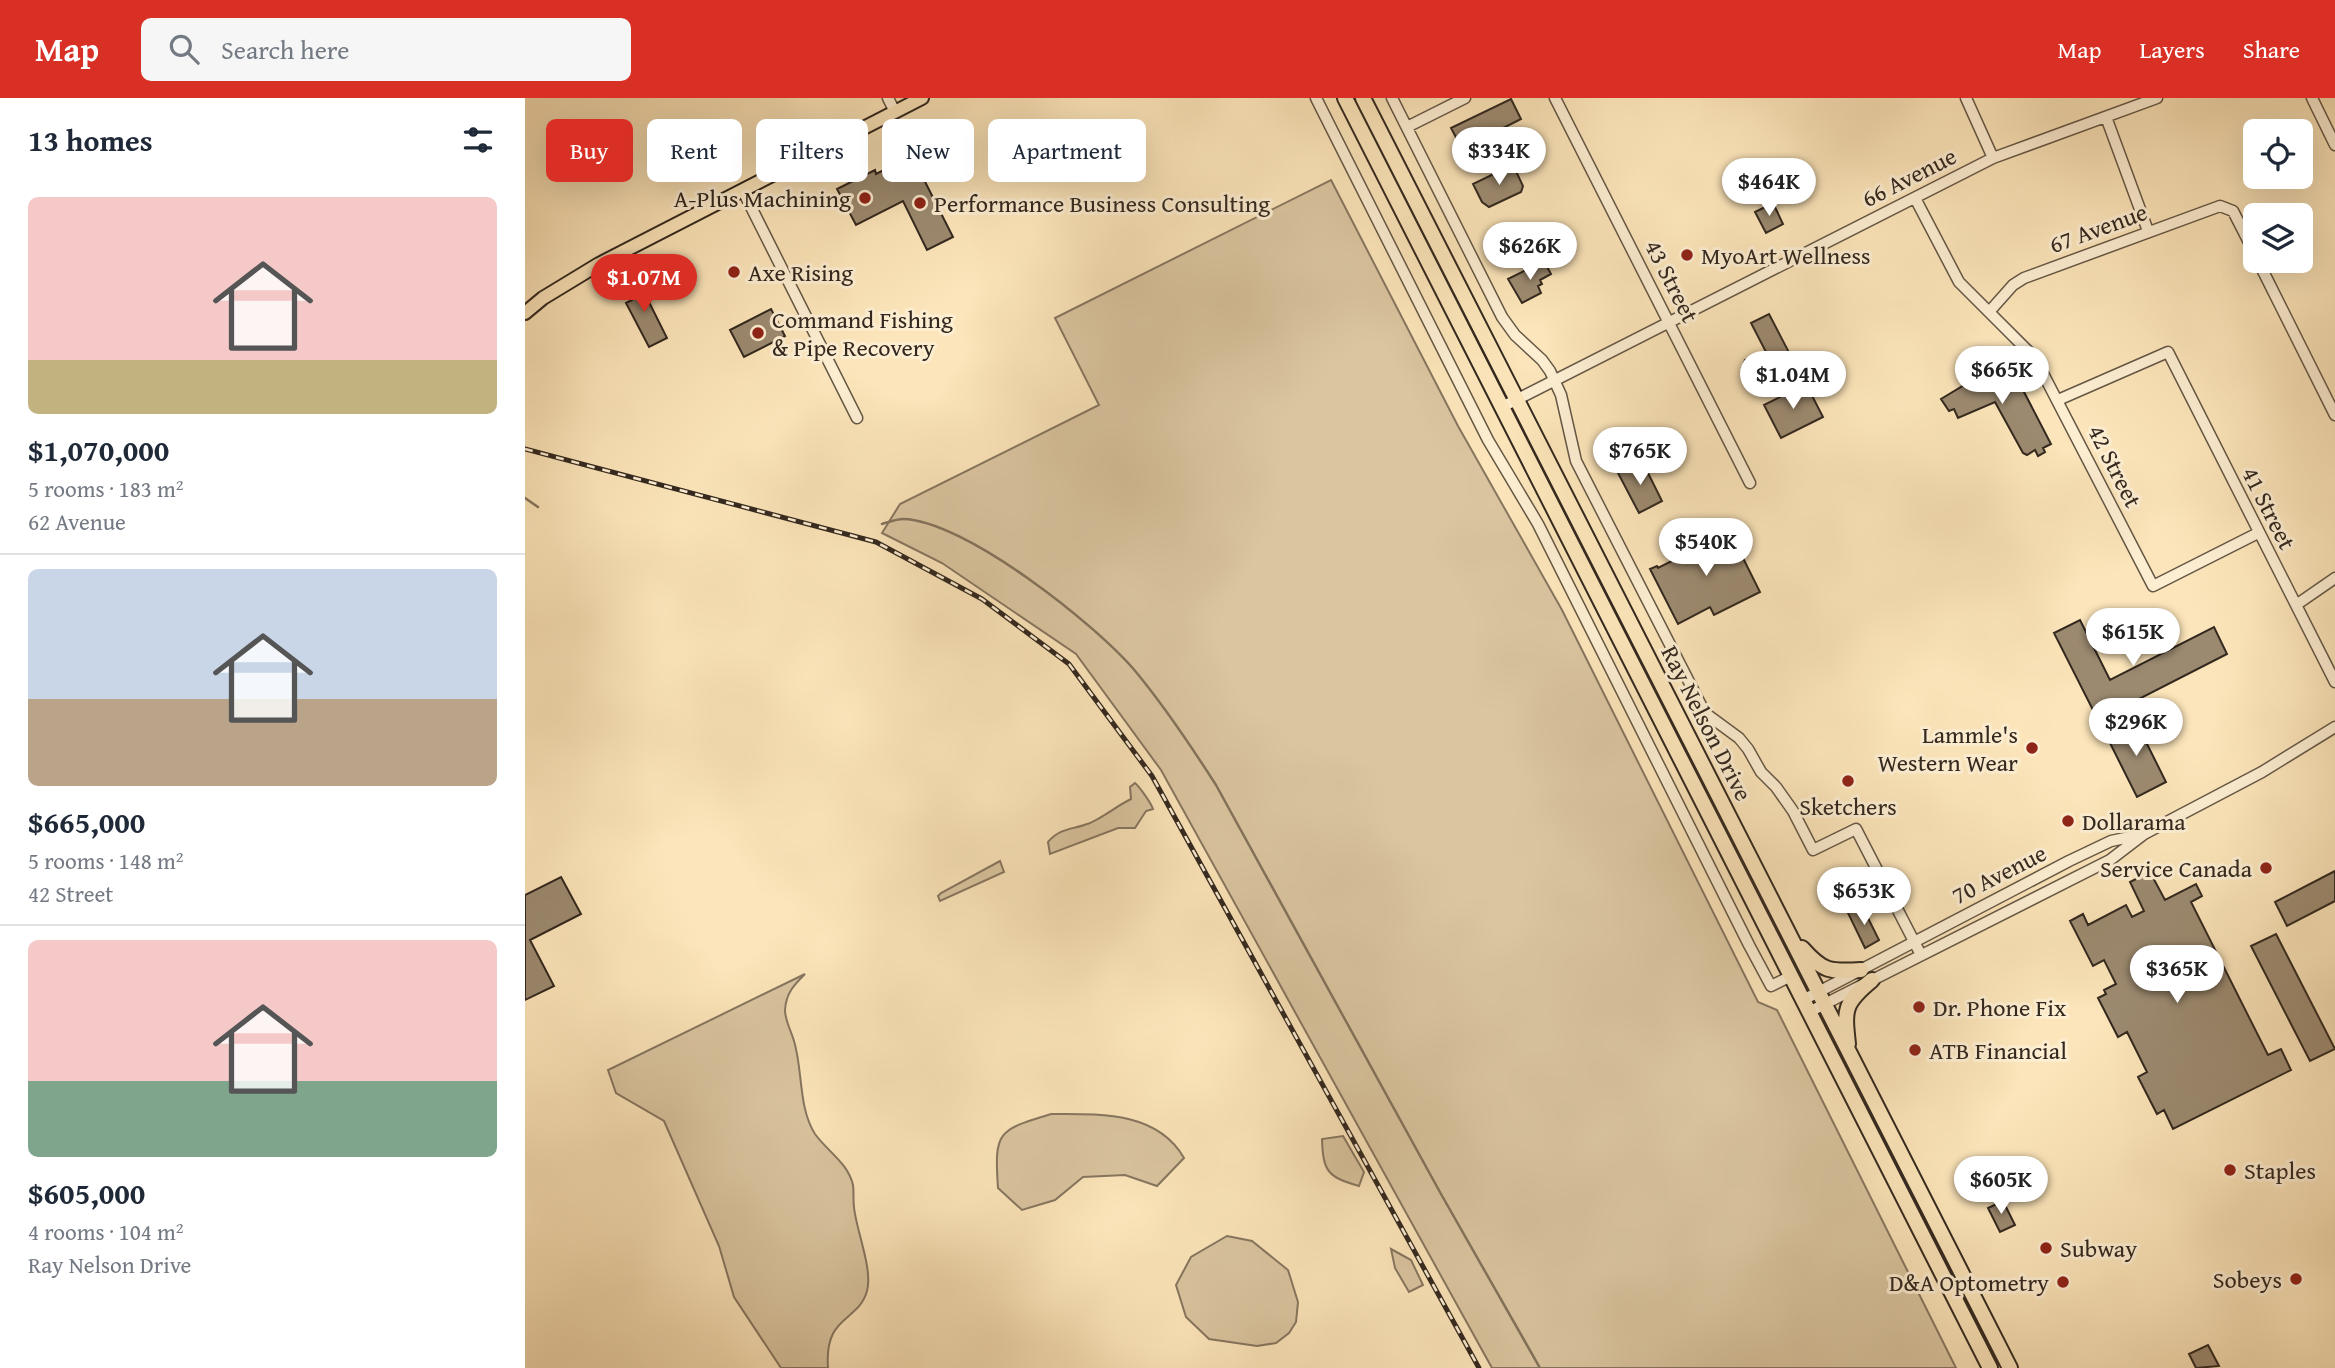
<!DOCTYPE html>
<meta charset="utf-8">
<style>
:root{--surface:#fff;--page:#f6f6f7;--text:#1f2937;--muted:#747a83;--line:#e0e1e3;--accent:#d93025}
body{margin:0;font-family:"Gentium Book Plus",serif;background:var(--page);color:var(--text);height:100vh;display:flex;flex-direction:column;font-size:26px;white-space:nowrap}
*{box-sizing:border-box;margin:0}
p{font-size:23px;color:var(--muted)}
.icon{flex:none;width:38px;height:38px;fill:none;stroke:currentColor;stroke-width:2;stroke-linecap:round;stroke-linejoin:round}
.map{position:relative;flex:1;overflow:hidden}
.panel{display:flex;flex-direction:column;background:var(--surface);width:525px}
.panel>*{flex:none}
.top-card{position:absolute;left:21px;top:21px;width:665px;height:63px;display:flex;gap:14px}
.controls{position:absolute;left:1718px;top:21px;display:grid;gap:14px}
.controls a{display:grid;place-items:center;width:70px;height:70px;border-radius:10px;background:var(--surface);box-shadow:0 7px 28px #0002;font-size:35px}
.price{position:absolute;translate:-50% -60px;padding:0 16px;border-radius:24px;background:#fff;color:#222;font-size:23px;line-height:46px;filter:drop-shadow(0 2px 4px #0008)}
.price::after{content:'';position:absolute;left:50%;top:42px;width:21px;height:16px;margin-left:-10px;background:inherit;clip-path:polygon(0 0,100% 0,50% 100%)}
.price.current{background:var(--accent);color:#fff}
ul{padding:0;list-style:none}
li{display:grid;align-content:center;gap:14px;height:371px;padding:0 28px}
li+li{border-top:2px solid var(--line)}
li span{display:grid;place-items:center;height:217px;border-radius:10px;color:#555}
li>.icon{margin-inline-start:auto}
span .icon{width:126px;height:126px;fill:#fffc;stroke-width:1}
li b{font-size:30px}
h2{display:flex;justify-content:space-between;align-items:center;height:84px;padding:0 28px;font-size:30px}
.tag{padding:0 24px;border-radius:10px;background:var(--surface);box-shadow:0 7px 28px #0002;font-size:24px;line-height:63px}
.tag.current{background:var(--accent);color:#fff}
header{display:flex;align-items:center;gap:42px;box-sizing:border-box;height:98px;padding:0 35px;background:var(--accent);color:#fff}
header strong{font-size:33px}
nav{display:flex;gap:38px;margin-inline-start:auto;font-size:24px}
.search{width:490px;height:63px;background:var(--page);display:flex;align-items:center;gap:18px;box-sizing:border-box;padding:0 24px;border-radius:10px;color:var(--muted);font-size:26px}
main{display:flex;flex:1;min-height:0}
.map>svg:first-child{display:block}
</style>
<header>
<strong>Map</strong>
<div class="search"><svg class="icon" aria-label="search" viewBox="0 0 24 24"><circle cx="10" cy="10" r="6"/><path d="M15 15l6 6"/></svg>Search here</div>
<nav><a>Map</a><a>Layers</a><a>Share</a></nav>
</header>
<main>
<section class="panel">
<h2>13 homes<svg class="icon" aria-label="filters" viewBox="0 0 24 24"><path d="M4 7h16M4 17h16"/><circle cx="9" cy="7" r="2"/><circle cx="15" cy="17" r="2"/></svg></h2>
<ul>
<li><span style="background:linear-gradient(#f6c9c9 75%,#c2b280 0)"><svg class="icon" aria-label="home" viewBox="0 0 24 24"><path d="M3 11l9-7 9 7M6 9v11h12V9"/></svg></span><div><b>$1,070,000</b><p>5 rooms · 183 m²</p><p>62 Avenue</p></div></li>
<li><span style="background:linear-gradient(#c9d6e8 60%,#b9a48a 0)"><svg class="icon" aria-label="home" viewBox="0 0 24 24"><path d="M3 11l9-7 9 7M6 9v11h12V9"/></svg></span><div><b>$665,000</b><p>5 rooms · 148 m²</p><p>42 Street</p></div></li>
<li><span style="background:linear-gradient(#f6c9c9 65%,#7fa58c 0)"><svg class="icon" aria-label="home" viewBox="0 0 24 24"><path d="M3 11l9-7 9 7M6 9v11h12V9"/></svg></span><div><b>$605,000</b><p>4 rooms · 104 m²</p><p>Ray Nelson Drive</p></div></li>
</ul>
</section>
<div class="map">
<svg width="1810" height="1270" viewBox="0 0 1810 1270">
<rect width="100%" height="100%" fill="#fce5ba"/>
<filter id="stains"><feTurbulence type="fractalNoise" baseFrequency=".00286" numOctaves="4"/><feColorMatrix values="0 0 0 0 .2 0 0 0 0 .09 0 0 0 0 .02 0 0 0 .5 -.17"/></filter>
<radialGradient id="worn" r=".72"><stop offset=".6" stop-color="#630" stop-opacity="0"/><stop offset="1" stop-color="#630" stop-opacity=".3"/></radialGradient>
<path fill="#dac5a0" stroke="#867660" stroke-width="2" d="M806,82L933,328L1037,512L1233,904L1252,912L1431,1270H967L636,672L551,556L417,465L357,435L375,406L574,307L530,220Z
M610,685C614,688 626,705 628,711L621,713L610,730H593L525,756L523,744C535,730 546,732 562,726C573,723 593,707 606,701L605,689Z
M475,763L479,774L415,803L413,798L416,795Z
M280,876C269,887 261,895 260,912C260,922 266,933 269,943C278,972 273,1009 290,1036C303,1054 323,1065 328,1087C329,1094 328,1102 329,1109C331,1132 348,1171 342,1193C333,1225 299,1216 303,1270H256L209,1199L194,1148L139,1023L91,995L83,972Z
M526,1016C574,1016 632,1013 659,1060L632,1088L600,1077L558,1079L530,1102L497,1112L473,1090C469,1033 473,1032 526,1016Z
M818,1038L839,1074L834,1088C803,1079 798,1074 797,1041Z
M702,1138L727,1143L763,1172L773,1204L771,1224L764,1235L751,1245L732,1248L684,1241L661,1219L651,1187L666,1159Z
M866,1151L886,1162L898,1187L884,1194L870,1170Z"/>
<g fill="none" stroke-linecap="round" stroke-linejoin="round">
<path stroke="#83735c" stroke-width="2.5" d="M0,400L13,409
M357,426C364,424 372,421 378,421C439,422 572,527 611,574C640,609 666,648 691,687L916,1096L1015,1270"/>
</g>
<path fill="#9c8a70" stroke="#33281f" stroke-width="2" d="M986,1L996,21L937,51L926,30Z
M387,58L428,139L402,152L378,103L331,127L312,91L350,72L351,76Z
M981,70L984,74L990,71L998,88L996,94L964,109L957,104L948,86Z
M1248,105L1258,126L1241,135L1230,114Z
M1019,163L1026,176L1015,182L1017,186L1013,188L1016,195L997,205L983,181Z
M112,180L142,240L124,249L101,205L107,202L99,186Z
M246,211L260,238L219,259L205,232Z
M1244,216L1270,266L1227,288L1217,272L1220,262L1241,254L1226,225Z
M1484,265L1526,346L1518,350L1520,354L1513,358L1510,352L1502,357L1498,355L1470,304L1433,320L1429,311L1424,313L1416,301L1446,283Z
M1281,286L1298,319L1256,340L1239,307Z
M1117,363L1137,403L1114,415L1093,375Z
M1203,430L1235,494L1189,517L1185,509L1153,526L1125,471L1132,468L1133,470L1169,452L1167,448Z
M1555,522L1585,582L1689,529L1702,556L1573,622L1529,535Z
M1610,622L1641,684L1612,699L1581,637Z
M1810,773V803L1762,828L1750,804Z
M1625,774L1640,802L1671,786L1677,798L1666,804L1743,957L1756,951L1766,972L1648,1031L1639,1012L1632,1016L1613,979L1622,974L1602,934L1593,939L1573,900L1581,896L1579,892L1591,886L1579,862L1568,868L1545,823L1558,816L1563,827L1601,807L1607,819L1619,813L1605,784Z
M36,779L56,816L5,842L29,888L0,902V797Z
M1337,808L1354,842L1340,850L1323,815Z
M1751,836L1810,951L1785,963L1726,848Z
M1478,1103L1490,1127L1475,1134L1463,1110Z
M1683,1247L1694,1268L1671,1270L1664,1256Z"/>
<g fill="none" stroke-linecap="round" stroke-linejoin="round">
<g stroke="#655746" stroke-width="13">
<path id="minor" d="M363,0L370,14
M791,0L963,342L1013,426L1224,847L1246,888L1266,878
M867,0L977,219L990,237L1017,262L1025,273L1036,297L1051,363L1180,615L1214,640L1223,651L1236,674L1251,689L1268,713L1288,752L1331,731L1396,857
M1030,0L1225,385
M1441,0L1468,60
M1787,0L1810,47
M1581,19L1623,133
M882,29L940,0
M218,93L332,320
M1390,100L1434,184L1510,260L1628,488L1733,435
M1733,163L1810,317
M1464,214L1488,187L1499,180L1695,108L1708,113L1731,158
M1533,302L1643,254L1810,584
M977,309L1468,60L1632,0
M1771,507L1810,480
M1278,902L1544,763L1586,743L1619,736
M1284,914L1585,762L1619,736L1737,674L1810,629"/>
</g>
<g stroke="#33281f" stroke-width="16">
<path id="major" d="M0,215L18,200L74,166L397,0"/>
</g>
<g stroke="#33281f" stroke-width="18">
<path id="highway" d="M820,0L1465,1270
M838,0L1485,1270
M1277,850C1298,874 1305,874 1336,872
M1323,946C1319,911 1319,905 1347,882"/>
</g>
<use href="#minor" stroke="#fdeed2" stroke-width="10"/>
<use href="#major" stroke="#fce5ba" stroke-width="12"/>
<use href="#highway" stroke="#fce5ba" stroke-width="14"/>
<g stroke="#33281f" stroke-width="5">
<path id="rail" d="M0,351L351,444L457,501L544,566L627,678L954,1270"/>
</g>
<use href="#rail" stroke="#fdeed2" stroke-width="2.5" stroke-dasharray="8" stroke-linecap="butt"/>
</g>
<g fill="#8f2418" stroke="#fdeed2" stroke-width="2.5">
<circle cx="340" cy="100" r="7"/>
<circle cx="395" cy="105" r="7"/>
<circle cx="1162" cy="157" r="7"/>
<circle cx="209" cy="174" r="7"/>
<circle cx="233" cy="235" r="7"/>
<circle cx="1507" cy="650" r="7"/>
<circle cx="1323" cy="683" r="7"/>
<circle cx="1543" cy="723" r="7"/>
<circle cx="1741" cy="770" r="7"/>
<circle cx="1394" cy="909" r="7"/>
<circle cx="1390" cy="952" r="7"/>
<circle cx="1705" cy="1072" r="7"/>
<circle cx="1521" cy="1150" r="7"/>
<circle cx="1771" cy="1181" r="7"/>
<circle cx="1538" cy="1184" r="7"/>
</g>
<g text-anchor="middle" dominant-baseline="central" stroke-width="6" stroke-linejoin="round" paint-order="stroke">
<g font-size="24" fill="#33281f" stroke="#fdeed2">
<text transform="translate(1384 79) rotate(-27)">66 Avenue</text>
<text transform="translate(1573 130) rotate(-20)">67 Avenue</text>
<text transform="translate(1147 183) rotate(63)">43 Street</text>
<text transform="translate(1590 368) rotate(63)">42 Street</text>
<text transform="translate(1744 410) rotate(63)">41 Street</text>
<text transform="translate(1182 625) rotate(63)">Ray Nelson Drive</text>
<text transform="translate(1474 776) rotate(-27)">70 Avenue</text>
</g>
<g font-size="24" fill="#33281f" stroke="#fdeed2" text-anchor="start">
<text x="326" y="100" text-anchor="end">A-Plus Machining</text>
<text x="409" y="105">Performance Business Consulting</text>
<text x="1176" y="157">MyoArt Wellness</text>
<text x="223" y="174">Axe Rising</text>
<text x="247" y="221">Command Fishing<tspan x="247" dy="28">&amp; Pipe Recovery</tspan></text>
<text x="1493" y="636" text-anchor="end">Lammle's<tspan x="1493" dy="28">Western Wear</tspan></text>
<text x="1323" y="708" text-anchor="middle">Sketchers</text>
<text x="1557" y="723">Dollarama</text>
<text x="1727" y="770" text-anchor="end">Service Canada</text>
<text x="1408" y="909">Dr. Phone Fix</text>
<text x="1404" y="952">ATB Financial</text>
<text x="1719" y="1072">Staples</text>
<text x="1535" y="1150">Subway</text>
<text x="1757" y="1181" text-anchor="end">Sobeys</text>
<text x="1524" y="1184" text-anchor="end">D&amp;A Optometry</text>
</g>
</g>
<rect width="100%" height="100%" filter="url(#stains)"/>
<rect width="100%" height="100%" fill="url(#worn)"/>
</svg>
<div class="controls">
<a><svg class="icon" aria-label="locate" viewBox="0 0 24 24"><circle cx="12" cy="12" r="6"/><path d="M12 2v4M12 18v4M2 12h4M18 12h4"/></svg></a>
<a><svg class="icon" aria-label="layers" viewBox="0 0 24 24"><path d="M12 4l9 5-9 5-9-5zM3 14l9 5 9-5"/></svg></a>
</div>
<b class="price" style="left:974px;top:89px">$334K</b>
<b class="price" style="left:1244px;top:120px">$464K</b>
<b class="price" style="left:1005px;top:184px">$626K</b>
<b class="price current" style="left:119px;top:216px">$1.07M</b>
<b class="price" style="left:1477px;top:308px">$665K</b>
<b class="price" style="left:1268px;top:313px">$1.04M</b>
<b class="price" style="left:1115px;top:389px">$765K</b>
<b class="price" style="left:1181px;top:480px">$540K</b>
<b class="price" style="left:1608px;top:570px">$615K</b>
<b class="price" style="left:1611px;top:660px">$296K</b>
<b class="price" style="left:1339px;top:829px">$653K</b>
<b class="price" style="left:1652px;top:907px">$365K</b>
<b class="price" style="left:1476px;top:1118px">$605K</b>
<div class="top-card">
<a class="tag current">Buy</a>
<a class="tag">Rent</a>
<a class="tag">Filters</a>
<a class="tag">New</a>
<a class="tag">Apartment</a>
</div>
</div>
</main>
